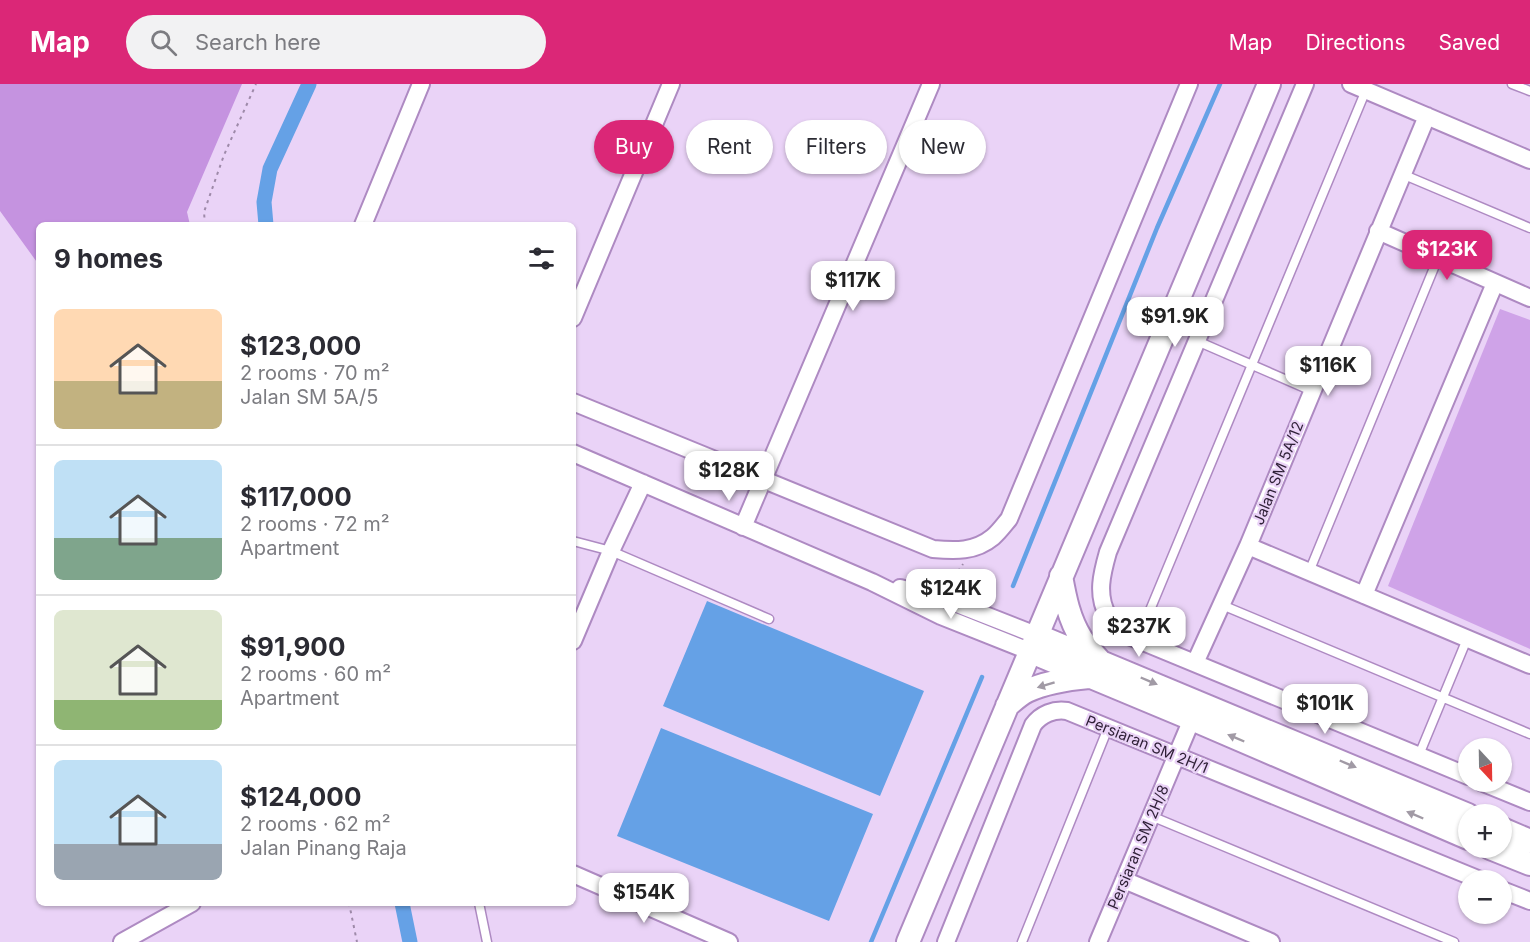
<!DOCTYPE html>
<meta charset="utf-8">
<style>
:root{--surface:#fff;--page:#f2f2f3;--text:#2b2b33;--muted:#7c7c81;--line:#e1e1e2;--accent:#db2777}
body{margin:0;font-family:Inter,sans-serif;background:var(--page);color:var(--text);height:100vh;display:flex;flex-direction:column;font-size:22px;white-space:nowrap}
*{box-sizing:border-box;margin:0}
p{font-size:20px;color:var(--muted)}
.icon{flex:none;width:33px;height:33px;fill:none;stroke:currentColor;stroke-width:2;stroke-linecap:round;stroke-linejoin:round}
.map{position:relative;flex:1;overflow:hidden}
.panel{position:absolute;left:36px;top:138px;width:540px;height:684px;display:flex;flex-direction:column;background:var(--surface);border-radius:9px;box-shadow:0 2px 4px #0004}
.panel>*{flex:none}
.guide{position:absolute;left:594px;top:36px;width:570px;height:54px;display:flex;gap:12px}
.needle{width:39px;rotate:158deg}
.fabs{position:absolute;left:1458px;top:654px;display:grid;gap:12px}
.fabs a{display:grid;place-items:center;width:54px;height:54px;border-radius:50%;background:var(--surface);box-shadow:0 2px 4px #0004;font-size:30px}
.price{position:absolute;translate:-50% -51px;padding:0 14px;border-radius:12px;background:#fff;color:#222;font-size:20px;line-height:39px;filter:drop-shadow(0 2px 3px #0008)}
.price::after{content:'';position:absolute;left:50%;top:36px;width:18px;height:14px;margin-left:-9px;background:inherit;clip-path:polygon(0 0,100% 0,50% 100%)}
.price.selected{background:var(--accent);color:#fff}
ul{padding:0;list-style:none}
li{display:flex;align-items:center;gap:18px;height:150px;padding:0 18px}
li+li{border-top:2px solid var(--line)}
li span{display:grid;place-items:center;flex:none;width:168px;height:120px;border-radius:9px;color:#555}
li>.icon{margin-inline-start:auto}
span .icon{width:72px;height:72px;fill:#fffc;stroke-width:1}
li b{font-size:26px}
h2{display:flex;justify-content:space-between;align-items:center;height:72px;padding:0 18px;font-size:26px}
.chip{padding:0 21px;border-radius:27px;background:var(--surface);box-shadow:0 2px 4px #0004;font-size:21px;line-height:54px}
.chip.selected{background:var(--accent);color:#fff}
header{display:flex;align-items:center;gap:36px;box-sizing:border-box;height:84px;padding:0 30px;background:var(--accent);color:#fff}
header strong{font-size:28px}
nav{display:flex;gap:33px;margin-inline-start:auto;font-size:21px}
.search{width:420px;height:54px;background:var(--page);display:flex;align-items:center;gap:15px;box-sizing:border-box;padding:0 21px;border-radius:33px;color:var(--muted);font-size:22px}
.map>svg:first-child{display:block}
</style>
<header>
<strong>Map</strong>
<div class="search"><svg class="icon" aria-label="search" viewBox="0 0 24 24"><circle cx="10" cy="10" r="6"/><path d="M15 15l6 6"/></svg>Search here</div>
<nav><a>Map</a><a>Directions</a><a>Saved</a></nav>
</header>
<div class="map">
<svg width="1530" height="858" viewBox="0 0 1530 858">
<rect width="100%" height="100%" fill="#ead3f7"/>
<path fill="#cfa3e8" d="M1500,225L1530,236V565L1388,502Z"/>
<path fill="#c593e0" d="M0,0H242L187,128L190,141H39V181L0,127Z"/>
<path fill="#65a1e6" d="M707,517L924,607L880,712L663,622Z
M661,644L873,730L829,837L617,752Z"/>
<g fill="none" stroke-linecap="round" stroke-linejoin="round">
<path stroke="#65a1e6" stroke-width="4.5" d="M1013,502L1157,144L1220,0
M871,858L982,593"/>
<path stroke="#65a1e6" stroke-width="15" d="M266,141L264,118L270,85L309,0
M402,819L410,858"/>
<g stroke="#ae8ac2" stroke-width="11">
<path id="lane" d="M1512,0L1530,7
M1402,90L1530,144
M1197,257L1312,307
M573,457L611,467L769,535
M1309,488L1438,174
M1222,521L1530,650
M1138,555L1366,6
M1419,671L1467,555
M1151,732L1454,858
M479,819L487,858
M1022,858L1108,644"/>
</g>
<g stroke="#ae8ac2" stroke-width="20">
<path id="street" d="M1305,0L1108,468C1102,489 1096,511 1108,532C1111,539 1119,544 1124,550L1468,692
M1351,0L1530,76
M363,141L421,0
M1378,147L1530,214
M573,234L671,0
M573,318L933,465C955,467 975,468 993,453C999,448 1004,441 1009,435L1189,0
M573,369L872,498L941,532L1029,567
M743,443L931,0
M1248,462L1530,581
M900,504L947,516L1036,551
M1364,511L1495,199
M573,557L611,467L643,399
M1195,579L1248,462L1427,32
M1481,698L1530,718
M573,790L729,858
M1124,796L1271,858
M1502,806L1530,817
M122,858L192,819
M946,858L1033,641C1041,630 1054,625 1067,627L1480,796
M1098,858L1192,635"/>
</g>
<g stroke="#ae8ac2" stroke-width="26">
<path id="secondary" d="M1061,492C1065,514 1069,535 1081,554C1086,562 1093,569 1099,576
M1036,551L1468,731
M1029,567L1192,635L1468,754
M1007,622C1013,617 1019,611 1027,607C1046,598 1067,595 1089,593
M1502,745L1530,757
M1490,764L1530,780
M908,858L1269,0"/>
</g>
<path stroke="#9e8aa9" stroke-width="2" stroke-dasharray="3 4.5" stroke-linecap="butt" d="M205,141L204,128L224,71L256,0
M950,500L963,480
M349,819L357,858"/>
<use href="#lane" stroke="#fff" stroke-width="8"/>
<use href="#street" stroke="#fff" stroke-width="16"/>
<use href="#secondary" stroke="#fff" stroke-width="22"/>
</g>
<defs><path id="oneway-solid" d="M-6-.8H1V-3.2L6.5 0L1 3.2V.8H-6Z" transform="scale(1.5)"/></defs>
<g fill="#a19aa5">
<use href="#oneway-solid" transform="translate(1149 597) rotate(23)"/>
<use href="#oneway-solid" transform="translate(1046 601) rotate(163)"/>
<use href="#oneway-solid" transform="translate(1236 654) rotate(-157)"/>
<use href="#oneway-solid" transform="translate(1348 680) rotate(23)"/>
<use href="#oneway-solid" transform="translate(1415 731) rotate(-157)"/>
</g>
<g text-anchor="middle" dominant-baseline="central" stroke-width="4.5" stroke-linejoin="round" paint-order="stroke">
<g font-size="15" fill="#2e1f36" stroke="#ead3f7">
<text transform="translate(1278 389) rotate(-68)">Jalan SM 5A/12</text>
<text transform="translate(1147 660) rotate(22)">Persiaran SM 2H/1</text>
<text transform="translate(1138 763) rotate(-67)">Persiaran SM 2H/8</text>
</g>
</g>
</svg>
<div class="fabs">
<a><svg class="needle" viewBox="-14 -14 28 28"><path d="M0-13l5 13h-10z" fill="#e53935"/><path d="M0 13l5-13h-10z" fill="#7c7c81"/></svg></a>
<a>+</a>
<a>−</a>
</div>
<b class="price selected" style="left:1447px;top:197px">$123K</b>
<b class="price" style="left:853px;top:228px">$117K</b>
<b class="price" style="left:1175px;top:264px">$91.9K</b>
<b class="price" style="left:1328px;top:313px">$116K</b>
<b class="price" style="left:729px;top:418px">$128K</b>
<b class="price" style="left:951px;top:536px">$124K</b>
<b class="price" style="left:1139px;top:574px">$237K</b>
<b class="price" style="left:1325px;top:651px">$101K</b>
<b class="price" style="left:644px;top:840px">$154K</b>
<div class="guide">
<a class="chip selected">Buy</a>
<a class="chip">Rent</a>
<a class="chip">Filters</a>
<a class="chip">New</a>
</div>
<section class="panel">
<h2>9 homes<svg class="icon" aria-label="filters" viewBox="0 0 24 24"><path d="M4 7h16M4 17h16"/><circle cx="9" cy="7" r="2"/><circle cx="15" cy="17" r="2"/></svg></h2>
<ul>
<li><span style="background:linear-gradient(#ffd9b3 60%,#c2b280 0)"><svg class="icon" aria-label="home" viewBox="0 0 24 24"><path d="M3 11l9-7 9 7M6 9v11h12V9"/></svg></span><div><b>$123,000</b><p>2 rooms · 70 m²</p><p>Jalan SM 5A/5</p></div></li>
<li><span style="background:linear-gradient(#bfe0f5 65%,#7fa58c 0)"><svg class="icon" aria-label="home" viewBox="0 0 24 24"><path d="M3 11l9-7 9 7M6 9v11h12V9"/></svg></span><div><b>$117,000</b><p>2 rooms · 72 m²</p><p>Apartment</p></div></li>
<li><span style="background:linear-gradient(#dfe7d0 75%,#8fb573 0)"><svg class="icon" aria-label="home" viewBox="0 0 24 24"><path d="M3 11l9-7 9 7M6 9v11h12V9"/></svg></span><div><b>$91,900</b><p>2 rooms · 60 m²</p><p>Apartment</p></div></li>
<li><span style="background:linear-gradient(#bfe0f5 70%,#9aa5b1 0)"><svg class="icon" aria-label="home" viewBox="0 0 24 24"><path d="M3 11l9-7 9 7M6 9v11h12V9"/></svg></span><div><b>$124,000</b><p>2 rooms · 62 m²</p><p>Jalan Pinang Raja</p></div></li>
</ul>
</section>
</div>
